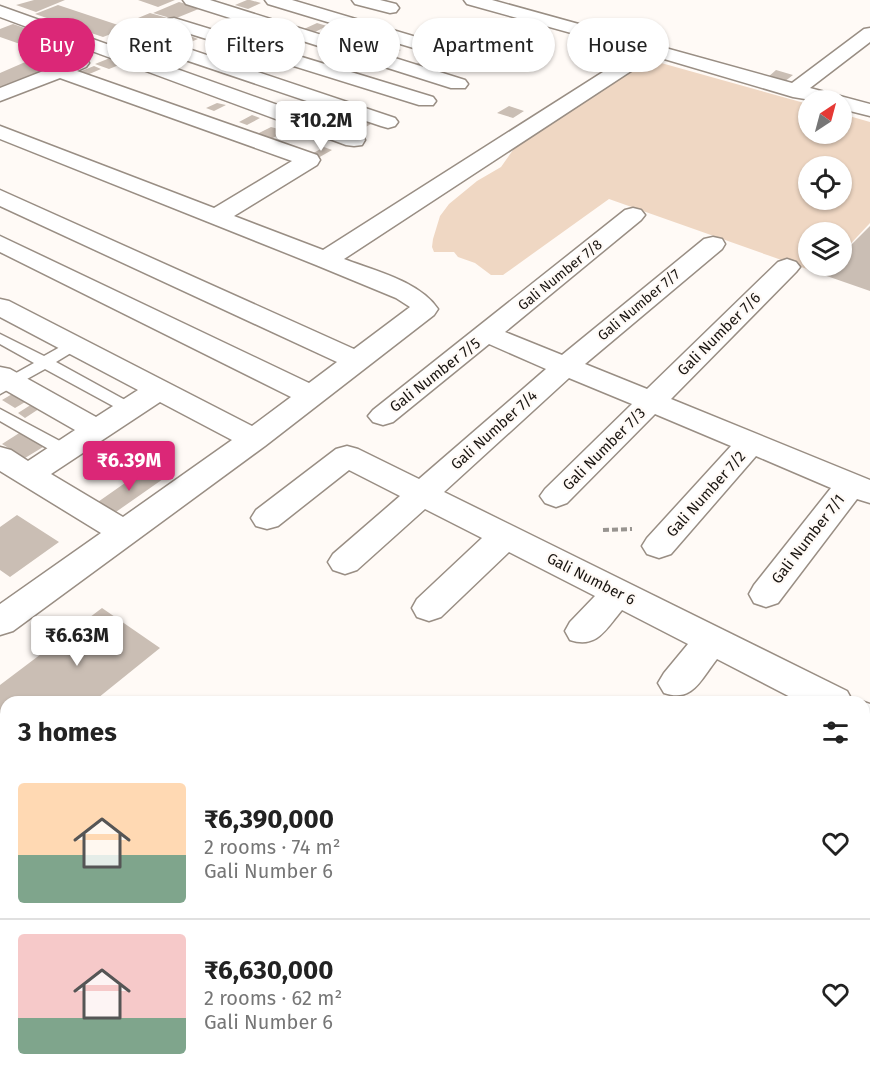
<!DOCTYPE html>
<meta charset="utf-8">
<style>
:root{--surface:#fff;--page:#f2f2f2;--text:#222;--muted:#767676;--line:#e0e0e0;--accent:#db2777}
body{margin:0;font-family:"Fira Sans",sans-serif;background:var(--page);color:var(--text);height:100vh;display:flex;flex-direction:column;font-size:22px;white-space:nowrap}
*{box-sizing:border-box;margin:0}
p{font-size:20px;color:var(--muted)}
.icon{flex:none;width:33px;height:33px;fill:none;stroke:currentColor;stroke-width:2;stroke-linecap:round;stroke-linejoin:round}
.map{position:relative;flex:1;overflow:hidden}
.details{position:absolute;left:0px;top:696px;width:870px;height:386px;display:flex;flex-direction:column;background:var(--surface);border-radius:18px 18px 0 0;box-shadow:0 2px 4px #0004}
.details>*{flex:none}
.top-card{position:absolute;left:18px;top:18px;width:834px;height:54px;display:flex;gap:12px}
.needle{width:39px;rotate:36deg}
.tools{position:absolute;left:798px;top:90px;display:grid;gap:12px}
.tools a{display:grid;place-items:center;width:54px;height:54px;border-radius:50%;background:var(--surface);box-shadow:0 2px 4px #0004;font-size:30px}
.price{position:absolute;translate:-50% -51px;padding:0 14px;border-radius:6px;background:#fff;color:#222;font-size:20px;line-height:39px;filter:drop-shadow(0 2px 3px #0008)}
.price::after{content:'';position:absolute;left:50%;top:36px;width:18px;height:14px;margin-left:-9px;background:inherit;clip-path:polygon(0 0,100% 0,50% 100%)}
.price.selected{background:var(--accent);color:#fff}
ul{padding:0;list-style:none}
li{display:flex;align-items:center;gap:18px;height:150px;padding:0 18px}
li+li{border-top:2px solid var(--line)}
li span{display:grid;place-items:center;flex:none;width:168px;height:120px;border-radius:6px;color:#555}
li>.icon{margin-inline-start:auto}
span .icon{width:72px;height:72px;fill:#fffc;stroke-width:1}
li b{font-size:26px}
h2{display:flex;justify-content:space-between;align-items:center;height:72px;padding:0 18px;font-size:26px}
.chip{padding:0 21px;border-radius:27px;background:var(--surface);box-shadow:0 2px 4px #0004;font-size:21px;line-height:54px}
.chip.selected{background:var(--accent);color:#fff}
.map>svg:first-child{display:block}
</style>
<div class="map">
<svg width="870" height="1081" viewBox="0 0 870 1081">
<rect width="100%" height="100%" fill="#fffaf6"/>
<path fill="#efd7c3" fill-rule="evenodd" d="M654,61L808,104V134H842V114L870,122V223L842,253V232H808V266H829L821,274L609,199L503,275H491L475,263L458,257L454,252H434L432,247L433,239L440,216L449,204L477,181L501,167L518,143L637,66ZM808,166H842V200H808Z"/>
<path fill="#cabeb4" d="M65,0L36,12L16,5L34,0Z
M138,0H175L158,7Z
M247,0H250L261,3L248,9L235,5Z
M179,2L201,8L174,19L153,13Z
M58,5L127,28L103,37L35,14Z
M150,13L171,19L147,30L126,23Z
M317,23L327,26L315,32L304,29Z
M13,24L63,41L40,51L0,37V29Z
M333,24L344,27L332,33L321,30Z
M188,35L198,39L183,45L173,42Z
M69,43L90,50L0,89V73Z
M390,46L401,50L388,56L377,53Z
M110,58L124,63L109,69L95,64Z
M429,58L437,60L425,67L416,64Z
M450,59L460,62L448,69L438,65Z
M94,66L101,69L87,75L79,72Z
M776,70L793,75L784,82L767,78Z
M217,103L226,105L214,111L206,108Z
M509,106L524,111L513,118L497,113Z
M334,110L344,114L332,121L321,117Z
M252,115L260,118L247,125L239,122Z
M352,115L362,119L348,126L339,123Z
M366,121L373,123L360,130L353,128Z
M271,127L286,131L271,139L257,134Z
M324,147L332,150L318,158L310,155Z
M870,226V291L821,274L830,266H842V254Z
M19,390L32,398L15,408L2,400Z
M40,399L48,403L25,418L18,413Z
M24,430L48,444L25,458L2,444Z
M145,469L163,479L113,514L95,504Z
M17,515L59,542L10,577L0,570V527Z
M102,608L160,648L93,702H6V765L0,760V685Z
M864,931L870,934V961L864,958Z"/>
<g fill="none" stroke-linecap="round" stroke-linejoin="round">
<g stroke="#998e84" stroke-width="3">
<path id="service" d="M0,334L44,356L69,342H79L81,345L79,348L56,362L136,406L138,409L130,414L124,412L45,369L0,394V382L34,363L0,344Z
M0,409L71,447L73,451L71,455H59L0,421Z"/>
</g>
<g stroke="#998e84" stroke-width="3">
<path id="minor" d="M183,0H210L465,80L468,84L465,88H451L186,4Z
M265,0H292L497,61L500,65L497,69H483L268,4Z
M352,0H380L396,4L399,8L396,12L390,13L355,4Z
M464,0H492L792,83L864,29L870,28V42L810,88L870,104V116L842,109V100H811L793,97L654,56L344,259C375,271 419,281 438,309L434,315L265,446L13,631L0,635V604L101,533L0,471V447L11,450L28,461L75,430L0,387V367L10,369L96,417L138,390L0,317V299L9,301L252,426L291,397L0,252V236L309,383L337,362L0,206V190L354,349L410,307L396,298L316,265L0,139V126L214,208L292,161L60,78L0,101V88L79,57L86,59L89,63L86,67L77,71L317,155L320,160L317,165L234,216L323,250L636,51L467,4ZM160,402L232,440L123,517L51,474Z
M0,6L362,135L365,140L362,145L354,146L346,145L0,17Z
M174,18L433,97L436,101L433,105H419L168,27L165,23L168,19Z
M138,32L395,118L398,122L395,126L388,128L381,126L132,42L129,38L132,34Z
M633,208L641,210L645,215L641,220L505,332L562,355L704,239L713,237L722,239L725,244L722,249L585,364L647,389L778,262L787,259L796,262L800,267L796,272L671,399L870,480V503L857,499L778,603L766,607L754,603L749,594L754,585L831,488L756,456L671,554L659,558L647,554L642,546L647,538L731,446L655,414L567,503L556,507L545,503L540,496L545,489L632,404L569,378L444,492L847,691L853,702H800L717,659C701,679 693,703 664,693L658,683L664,673L688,644L622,610C606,629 597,649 570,640L565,631L570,622L595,596L509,552L441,617L429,621L417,617L412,608L417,599L482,538L425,509L357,570L345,574L333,570L328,562L333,554L400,496L349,470L278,526L267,529L256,526L251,518L256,510L336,449L347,446L358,449L419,479L546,369L489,344L393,422L383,425L373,422L368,416L373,410L625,210Z
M863,702H864L870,704V735L864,733Z
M864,946L870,949V994L864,991Z"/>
</g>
<g stroke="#998e84" stroke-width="3">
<path id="tertiary" d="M870,801V846L864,848V803Z
M699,1076H748L746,1081H697Z"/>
</g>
<path stroke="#989490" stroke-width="4" stroke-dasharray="6 3" stroke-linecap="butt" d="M603,530L632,529"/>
<use href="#service" fill="#fff" fill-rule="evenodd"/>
<use href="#minor" fill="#fff" fill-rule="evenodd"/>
<use href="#tertiary" fill="#fff" fill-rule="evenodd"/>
</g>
<g text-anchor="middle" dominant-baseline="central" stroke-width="4.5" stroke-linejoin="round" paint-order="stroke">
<g font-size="14" fill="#191511" stroke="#fffaf6">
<text transform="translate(560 275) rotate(-39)">Gali Number 7/8</text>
<text transform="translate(639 305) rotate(-40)">Gali Number 7/7</text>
</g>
<g font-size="15" fill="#191511" stroke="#fffaf6">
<text transform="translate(719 334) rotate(-45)">Gali Number 7/6</text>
<text transform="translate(435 375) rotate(-38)">Gali Number 7/5</text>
<text transform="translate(494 430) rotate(-42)">Gali Number 7/4</text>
<text transform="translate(604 449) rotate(-45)">Gali Number 7/3</text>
<text transform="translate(706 494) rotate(-48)">Gali Number 7/2</text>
<text transform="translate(808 539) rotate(-52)">Gali Number 7/1</text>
<text transform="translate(591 579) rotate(27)">Gali Number 6</text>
</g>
</g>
</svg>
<div class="tools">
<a><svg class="needle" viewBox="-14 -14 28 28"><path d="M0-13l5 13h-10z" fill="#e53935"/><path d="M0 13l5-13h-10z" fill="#767676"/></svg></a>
<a><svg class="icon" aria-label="locate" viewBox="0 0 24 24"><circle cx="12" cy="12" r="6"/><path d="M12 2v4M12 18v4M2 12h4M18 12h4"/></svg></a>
<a><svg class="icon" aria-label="layers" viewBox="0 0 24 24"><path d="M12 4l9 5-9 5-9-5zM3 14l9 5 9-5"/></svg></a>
</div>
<b class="price" style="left:321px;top:152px">₹10.2M</b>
<b class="price selected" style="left:129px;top:492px">₹6.39M</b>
<b class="price" style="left:77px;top:667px">₹6.63M</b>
<div class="top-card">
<a class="chip selected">Buy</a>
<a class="chip">Rent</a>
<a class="chip">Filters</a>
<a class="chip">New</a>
<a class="chip">Apartment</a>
<a class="chip">House</a>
</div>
<section class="details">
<h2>3 homes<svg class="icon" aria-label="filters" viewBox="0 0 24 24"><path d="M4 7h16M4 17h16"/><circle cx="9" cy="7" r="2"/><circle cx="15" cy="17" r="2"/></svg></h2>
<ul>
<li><span style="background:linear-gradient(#ffd9b3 60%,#7fa58c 0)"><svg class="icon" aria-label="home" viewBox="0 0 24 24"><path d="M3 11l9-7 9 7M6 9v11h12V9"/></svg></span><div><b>₹6,390,000</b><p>2 rooms · 74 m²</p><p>Gali Number 6</p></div><svg class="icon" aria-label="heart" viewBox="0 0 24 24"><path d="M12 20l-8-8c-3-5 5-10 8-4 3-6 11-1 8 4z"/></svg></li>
<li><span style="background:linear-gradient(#f6c9c9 70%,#7fa58c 0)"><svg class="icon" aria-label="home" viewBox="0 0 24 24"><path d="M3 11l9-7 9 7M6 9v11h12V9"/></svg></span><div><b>₹6,630,000</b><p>2 rooms · 62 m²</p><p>Gali Number 6</p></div><svg class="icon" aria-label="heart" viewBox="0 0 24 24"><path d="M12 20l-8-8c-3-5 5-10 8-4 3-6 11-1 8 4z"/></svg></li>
</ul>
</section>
</div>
